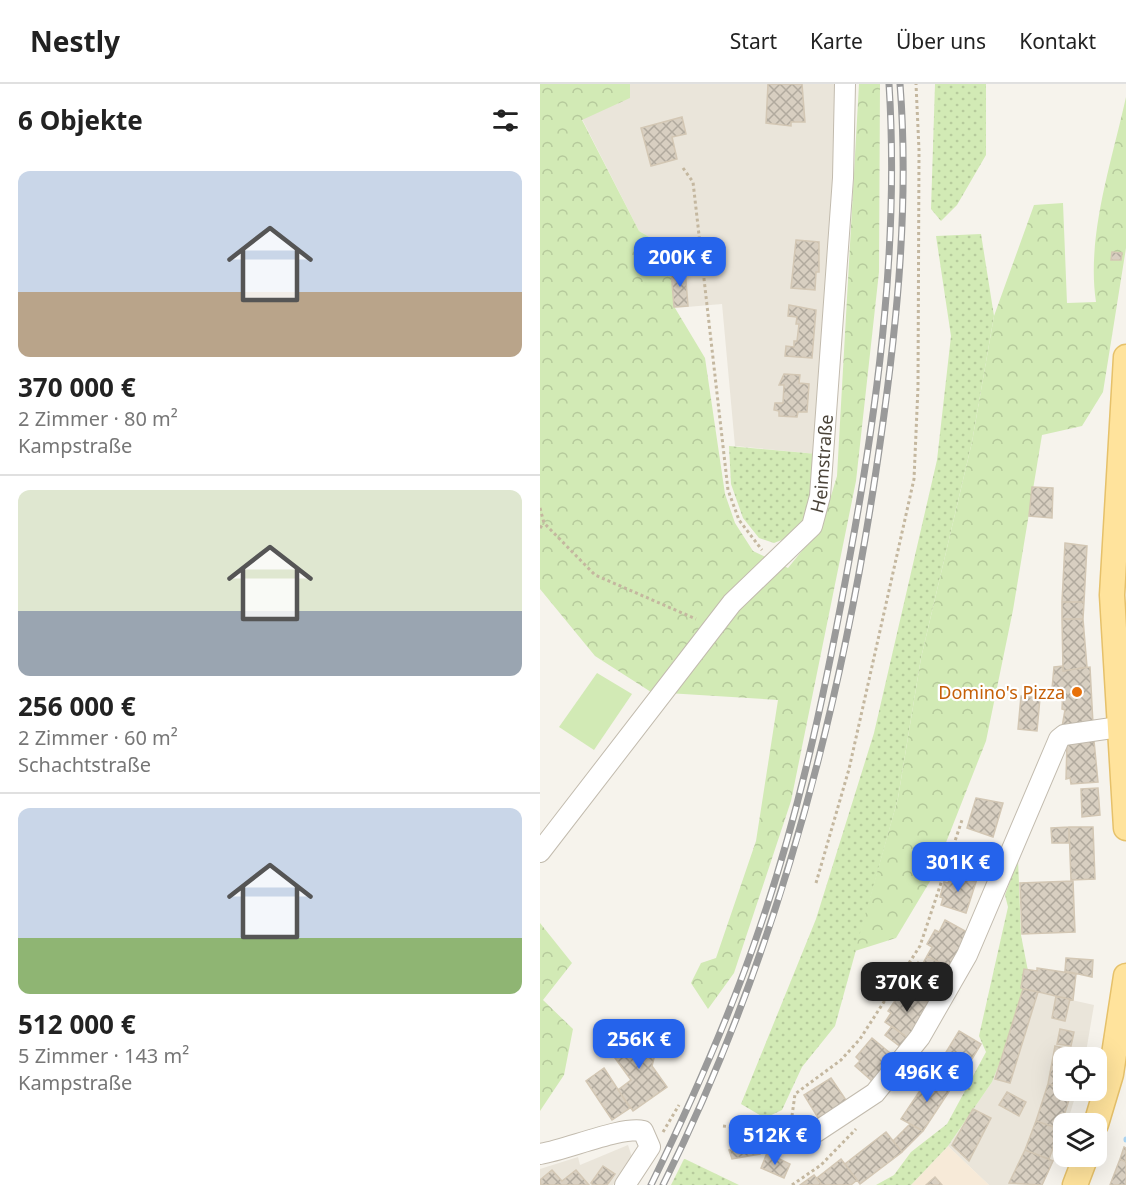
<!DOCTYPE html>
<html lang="de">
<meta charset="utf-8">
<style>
:root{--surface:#fff;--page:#f6f6f6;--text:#222;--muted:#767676;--line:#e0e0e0;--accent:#2563eb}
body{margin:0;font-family:"Noto Sans",sans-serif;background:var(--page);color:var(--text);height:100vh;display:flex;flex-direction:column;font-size:22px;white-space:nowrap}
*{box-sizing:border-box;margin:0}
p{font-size:20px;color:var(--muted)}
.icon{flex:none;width:33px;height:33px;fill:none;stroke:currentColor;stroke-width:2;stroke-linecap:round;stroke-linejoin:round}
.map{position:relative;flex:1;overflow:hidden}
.details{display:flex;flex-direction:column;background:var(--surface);width:540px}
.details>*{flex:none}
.fabs{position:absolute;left:513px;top:963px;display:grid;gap:12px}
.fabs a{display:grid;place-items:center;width:54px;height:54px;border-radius:12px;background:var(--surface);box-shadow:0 6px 24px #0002;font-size:30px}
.price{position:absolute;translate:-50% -51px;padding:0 14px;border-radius:12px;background:var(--accent);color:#fff;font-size:20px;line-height:39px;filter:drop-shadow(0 2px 3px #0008)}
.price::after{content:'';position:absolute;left:50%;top:36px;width:18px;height:14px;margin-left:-9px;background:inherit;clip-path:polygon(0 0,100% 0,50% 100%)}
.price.current{background:#222;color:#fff}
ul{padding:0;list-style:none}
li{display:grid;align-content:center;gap:12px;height:318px;padding:0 18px}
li+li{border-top:2px solid var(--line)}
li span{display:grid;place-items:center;height:186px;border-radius:12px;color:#555}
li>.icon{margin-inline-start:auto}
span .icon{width:108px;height:108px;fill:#fffc;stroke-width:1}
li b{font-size:26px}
h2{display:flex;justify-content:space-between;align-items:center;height:72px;padding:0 18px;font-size:26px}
header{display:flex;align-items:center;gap:36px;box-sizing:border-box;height:84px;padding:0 30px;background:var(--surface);border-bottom:2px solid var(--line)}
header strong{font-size:28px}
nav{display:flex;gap:33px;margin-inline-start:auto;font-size:21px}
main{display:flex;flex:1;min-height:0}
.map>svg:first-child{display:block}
</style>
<header>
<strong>Nestly</strong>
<nav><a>Start</a><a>Karte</a><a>Über uns</a><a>Kontakt</a></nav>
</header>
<main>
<section class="details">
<h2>6 Objekte<svg class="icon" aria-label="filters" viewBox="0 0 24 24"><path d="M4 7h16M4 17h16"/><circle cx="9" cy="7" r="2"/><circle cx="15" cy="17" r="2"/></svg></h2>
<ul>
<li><span style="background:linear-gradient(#c9d6e8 65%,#b9a48a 0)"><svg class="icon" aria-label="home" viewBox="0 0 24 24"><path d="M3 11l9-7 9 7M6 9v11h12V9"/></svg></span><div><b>370 000 €</b><p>2 Zimmer · 80 m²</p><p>Kampstraße</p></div></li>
<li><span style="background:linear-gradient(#dfe7d0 65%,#9aa5b1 0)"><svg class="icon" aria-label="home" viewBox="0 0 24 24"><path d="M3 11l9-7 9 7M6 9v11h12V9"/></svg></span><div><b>256 000 €</b><p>2 Zimmer · 60 m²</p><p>Schachtstraße</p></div></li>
<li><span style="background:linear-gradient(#c9d6e8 70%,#8fb573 0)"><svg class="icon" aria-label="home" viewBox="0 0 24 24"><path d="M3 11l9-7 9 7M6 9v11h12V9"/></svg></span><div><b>512 000 €</b><p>5 Zimmer · 143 m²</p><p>Kampstraße</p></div></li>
</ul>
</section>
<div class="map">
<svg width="586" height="1101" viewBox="0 0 586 1101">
<defs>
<pattern id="grass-dots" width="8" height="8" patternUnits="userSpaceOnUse" patternTransform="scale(1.5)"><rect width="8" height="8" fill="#d2eab5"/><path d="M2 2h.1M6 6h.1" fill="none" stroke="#b6ca9c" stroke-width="1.8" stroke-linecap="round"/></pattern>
<pattern id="forest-crowns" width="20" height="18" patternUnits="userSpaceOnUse" patternTransform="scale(1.5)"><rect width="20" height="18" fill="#d2eab5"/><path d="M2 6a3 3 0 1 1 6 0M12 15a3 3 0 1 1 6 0" fill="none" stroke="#b6ca9c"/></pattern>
<pattern id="building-cross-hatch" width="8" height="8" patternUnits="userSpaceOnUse" patternTransform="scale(1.5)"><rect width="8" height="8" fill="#d8cfc1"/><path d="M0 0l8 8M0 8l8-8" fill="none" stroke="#b1aa9e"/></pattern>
</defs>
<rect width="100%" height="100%" fill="#f6f3ec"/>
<path fill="#eae5da" d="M90,0H299L277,370L195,362L182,220L135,224L128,164L99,147L42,35L89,14Z
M482,905L554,921L546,968L545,973L524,974V1006L537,1007L527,1039L524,1040L523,1050L518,1068L502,1101H449L408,1062L452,998Z
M88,1061L92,1073L73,1101H0V1085L38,1073L40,1081Z"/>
<path fill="#f7ead8" d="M408,1062L449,1101H371Z"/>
<path fill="url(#grass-dots)" d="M395,0H446V71L417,121L401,137L391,125Z
M441,150L454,232L432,358L381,574L358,714L295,942L262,983L242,1026L225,1034L201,1020L276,835L334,649L397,376L411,252L396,152Z
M189,362L277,370L267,433L252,452L234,459L219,454L203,434L191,400Z
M478,775L481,851L488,887L465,965L452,998L408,1062L371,1101H336L354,1091L371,1068L407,1040L446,968L439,952L468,823L465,811Z
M144,1075H145L199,1101H131Z"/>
<path fill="url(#forest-crowns)" d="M0,0H90V14L42,36L99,147L128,164L135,224L165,274L185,410L195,439L213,467L248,484L282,442L297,392L319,0H340L339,188L316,397L251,717L194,889L168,925L151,899L161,879L176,874L216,757L238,616L111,608L55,572L0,505Z
M586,13V164L563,308L542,342L502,351L473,526L446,657L392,794L356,854L315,867L358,714L381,574L432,358L454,232L494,121L523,119L527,219L556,218C546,153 572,77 586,13Z
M0,839L32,879L3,916L33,945L24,991L0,1027Z"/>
<path fill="#d2eab5" d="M57,589L92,610L54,666L19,643Z"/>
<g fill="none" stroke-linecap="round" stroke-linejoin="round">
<path stroke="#a9d4f2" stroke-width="5" d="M586,1056V1055"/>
</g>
<path fill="url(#building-cross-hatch)" stroke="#d3c7b4" stroke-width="1.5" d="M228,0H262L265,38H251V42L226,39Z
M142,33L146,50L132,53L137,75L111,82L101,44Z
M147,155L149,184L131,186L128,157Z
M256,156L279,158V188H276L275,206L251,204Z
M572,168L582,169L581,176H571Z
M145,185L148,222L134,223L131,186Z
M249,221L276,226L272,274L245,272L246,262L254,263V257H257L259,240H256L257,233L248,232Z
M244,290L260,291L259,299L269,300L267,328H258L257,333L239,332V327L234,326L235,319H243L244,301H239Z
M492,403L513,404L512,434L489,432Z
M525,459L547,462L544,518H522Z
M522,518H544L543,535H522Z
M522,535H543L547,583L523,587Z
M523,582V587L550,583L553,640L522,643L525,626L522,625L523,605H512L514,583Z
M481,612L500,614L497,647L478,645Z
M554,657L558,698L531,700L530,694L526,695L527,659Z
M558,704L560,731L542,733L541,705Z
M436,714L463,719L453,753L427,744Z
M529,743H553L555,795L531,796Z
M529,743V759H512L511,744Z
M420,760L445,768L436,798L411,790L413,781L410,780L414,766L418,767Z
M411,790L436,798L426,829L401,821L403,814L400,813L404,798L408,799Z
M533,797L535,848L482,850L480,799Z
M405,836L427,848L410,884L387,872L392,863L387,860L395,846L399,848Z
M387,872L410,884L391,920L369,907L373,898L369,896L378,878L382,881Z
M526,874L553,876L552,893L525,887Z
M497,884L536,890L533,916L481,904L484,885L497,887Z
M483,905L498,908L470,999L455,995Z
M367,906L391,920L385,929L383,928L368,954L345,938L351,929L348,927L358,912L361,914Z
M516,912L530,915L525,937L512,934Z
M352,942L368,954L362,964L345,951Z
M520,945L534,948L531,962L517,960Z
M419,947L441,960L414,1005L392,991Z
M81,950L118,958L112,982L127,1003L93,1027L78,1006L91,996L75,974Z
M332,954L355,973L333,998L315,982L320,977L316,973Z
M515,962L545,968L544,974H524V1004L508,1000Z
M64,984L90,1024L72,1036L46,997Z
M391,990L412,1003L383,1047L361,1035Z
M291,994L308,1019L280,1037L264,1011Z
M508,1000L524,1004V1006H532L520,1045L496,1037Z
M467,1008L486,1018L479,1032L459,1021Z
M433,1025L451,1034L429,1077L412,1061Z
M496,1037L520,1045L509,1075L485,1066Z
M370,1040L383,1047L362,1068L353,1057Z
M346,1048L362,1068L320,1100L305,1080Z
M204,1051L220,1053V1070L192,1075L189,1066L205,1059Z
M584,1063L586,1064V1078L580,1075Z
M485,1066L513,1077L502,1101L469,1099Z
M227,1069L250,1080L244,1094L221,1084Z
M301,1075L317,1096L311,1101H282L277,1094Z
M580,1075L586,1078V1101H570Z
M63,1082L75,1090L67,1101H53L51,1099Z
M12,1086L22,1097L36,1086L49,1101H1L0,1096Z
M274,1091L282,1101H260Z
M395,1093L402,1101H386Z"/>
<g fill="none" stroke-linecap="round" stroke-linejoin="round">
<g stroke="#c2bbae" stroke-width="22">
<g id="minor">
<path id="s1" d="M0,768L192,519L272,442L280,412L303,94L305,0"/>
<path d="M247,1052L276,1048L335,1009L380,953L427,871L519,655L524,651L579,643"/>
<path d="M0,1070C26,1066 82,1042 103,1047L110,1063L85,1101"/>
</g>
</g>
<g stroke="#e6c16a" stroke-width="27">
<path id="major" d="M586,273L572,511L586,744
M556,1040L571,990L586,892
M535,1101L546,1072"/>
</g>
<path stroke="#c4b79f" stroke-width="3" stroke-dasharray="3 3" stroke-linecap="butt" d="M143,84L153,98L188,406L199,436L222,466
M0,424L4,439L55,491L156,535
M0,444L4,439
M276,799L309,685L374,395L378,303L379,66L376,0
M252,1032L255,1010L301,976L320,955L380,862L422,736
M183,1042L231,1048
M123,1048L139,1021
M252,1101L281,1081L316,1045"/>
<use href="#minor" stroke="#fff" stroke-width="20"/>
<use href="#major" stroke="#ffe39c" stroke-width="24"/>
<g stroke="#9a9a9a" stroke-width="7">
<path id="rail" d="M111,1101C152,1017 190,932 220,843C262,721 288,593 311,466C339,313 359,156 349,0
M123,1101C235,877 299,634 336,387C355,260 370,129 360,0"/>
</g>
<use href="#rail" stroke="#fff" stroke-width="4.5" stroke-dasharray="14" stroke-linecap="butt"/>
</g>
<circle fill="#e8710a" stroke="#fff" stroke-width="2" cx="537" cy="608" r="6"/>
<g text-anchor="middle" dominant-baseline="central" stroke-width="4.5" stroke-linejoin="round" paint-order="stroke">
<g font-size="18" fill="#4b4439" stroke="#fff">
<text stroke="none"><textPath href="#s1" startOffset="489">Heimstraße</textPath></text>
</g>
<g font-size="18" fill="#c56008" stroke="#fff" text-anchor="end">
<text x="525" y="608">Domino's Pizza</text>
</g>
</g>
</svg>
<div class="fabs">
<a><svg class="icon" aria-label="locate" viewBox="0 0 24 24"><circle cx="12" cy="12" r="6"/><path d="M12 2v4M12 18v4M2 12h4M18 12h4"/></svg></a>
<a><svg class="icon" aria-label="layers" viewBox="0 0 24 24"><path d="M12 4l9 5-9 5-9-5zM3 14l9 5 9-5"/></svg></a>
</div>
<b class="price" style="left:140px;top:204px">200K €</b>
<b class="price" style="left:418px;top:809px">301K €</b>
<b class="price current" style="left:367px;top:929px">370K €</b>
<b class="price" style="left:99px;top:986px">256K €</b>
<b class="price" style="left:387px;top:1019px">496K €</b>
<b class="price" style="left:235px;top:1082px">512K €</b>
</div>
</main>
